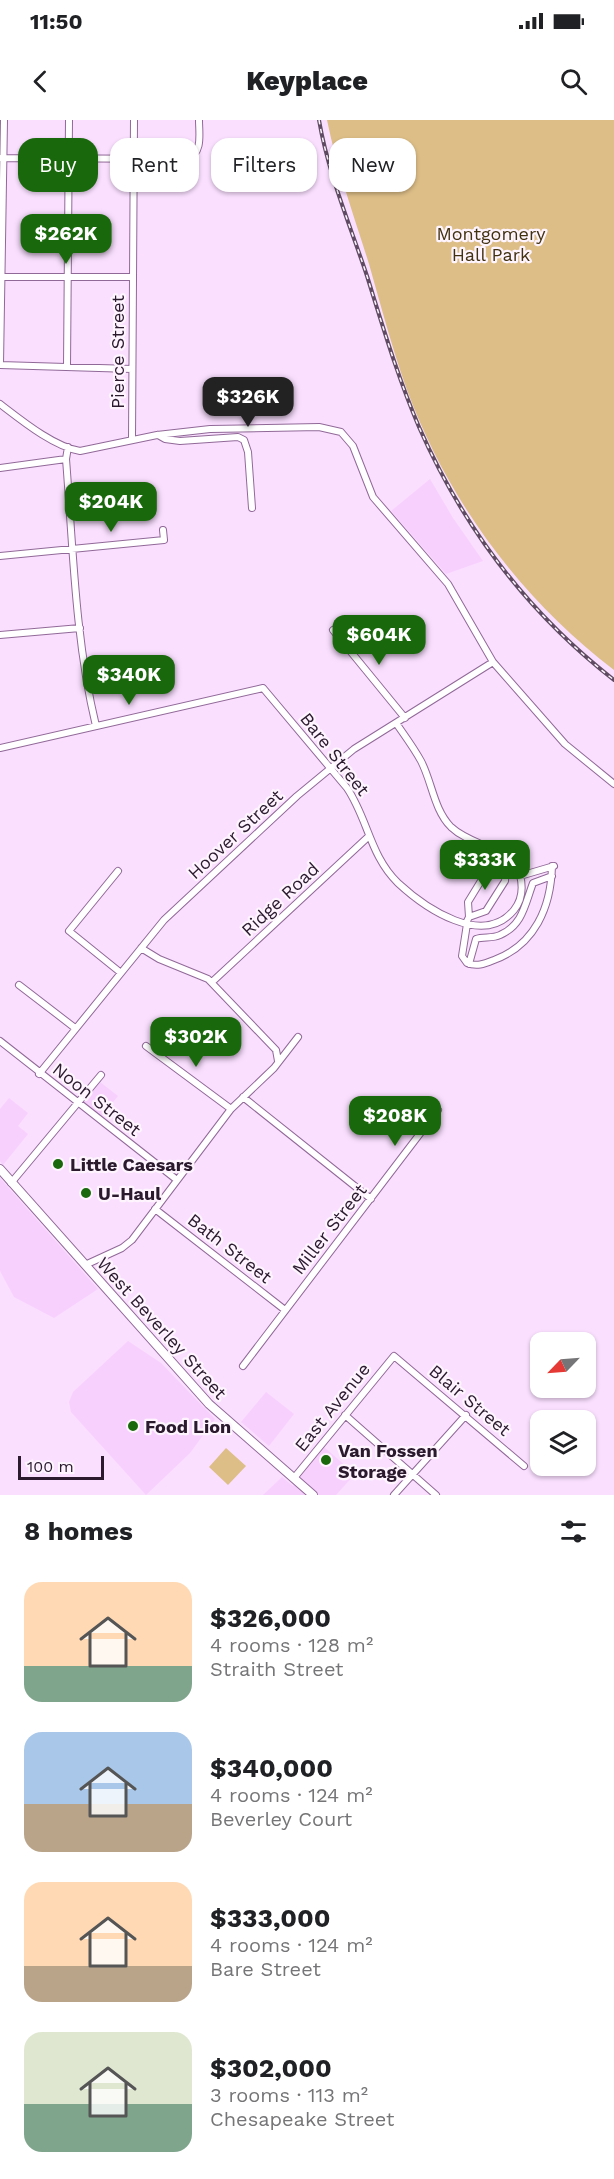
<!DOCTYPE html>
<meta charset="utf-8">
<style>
:root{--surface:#fff;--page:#f2f2f2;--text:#202124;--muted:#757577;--accent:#19690c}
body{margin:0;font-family:"Work Sans",sans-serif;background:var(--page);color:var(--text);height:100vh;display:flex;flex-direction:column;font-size:22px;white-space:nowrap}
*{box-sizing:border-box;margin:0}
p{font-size:20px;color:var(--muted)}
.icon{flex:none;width:33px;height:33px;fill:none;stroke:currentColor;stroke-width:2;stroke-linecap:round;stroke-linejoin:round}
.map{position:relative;height:1375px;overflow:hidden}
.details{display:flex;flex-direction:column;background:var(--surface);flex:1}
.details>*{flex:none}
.guide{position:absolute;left:18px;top:18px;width:579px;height:54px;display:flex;gap:12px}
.needle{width:39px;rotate:245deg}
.controls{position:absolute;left:530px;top:1212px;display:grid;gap:12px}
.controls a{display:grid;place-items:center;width:66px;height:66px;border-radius:12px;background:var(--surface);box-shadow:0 2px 4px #0004;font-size:30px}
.scale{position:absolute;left:18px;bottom:15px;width:86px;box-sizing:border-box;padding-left:6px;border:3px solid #2b1a2e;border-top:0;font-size:16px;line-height:21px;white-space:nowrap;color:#2b1a2e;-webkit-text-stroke:4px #fdf4fe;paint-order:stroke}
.price{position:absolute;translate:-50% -51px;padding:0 14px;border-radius:12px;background:var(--accent);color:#fff;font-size:20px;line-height:39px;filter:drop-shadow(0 2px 3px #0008)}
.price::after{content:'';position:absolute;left:50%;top:36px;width:18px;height:14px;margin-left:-9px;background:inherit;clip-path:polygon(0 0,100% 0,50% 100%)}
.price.current{background:#222;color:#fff}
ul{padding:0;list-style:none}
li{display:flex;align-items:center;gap:18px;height:150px;padding:0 24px}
li span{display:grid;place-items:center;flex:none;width:168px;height:120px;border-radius:18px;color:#555}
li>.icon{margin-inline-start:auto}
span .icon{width:72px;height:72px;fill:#fffc;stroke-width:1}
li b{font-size:26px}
h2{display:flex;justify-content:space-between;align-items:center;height:72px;padding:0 24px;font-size:26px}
.chip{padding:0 21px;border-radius:18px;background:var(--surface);box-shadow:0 2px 4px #0004;font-size:21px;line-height:54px}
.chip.current{background:var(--accent);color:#fff}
.status{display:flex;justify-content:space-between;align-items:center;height:42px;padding:0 30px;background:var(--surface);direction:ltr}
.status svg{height:16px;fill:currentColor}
header{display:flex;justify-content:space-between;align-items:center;height:78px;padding:0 24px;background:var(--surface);font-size:27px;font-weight:800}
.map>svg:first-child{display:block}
</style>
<div class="status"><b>11:50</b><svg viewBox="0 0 49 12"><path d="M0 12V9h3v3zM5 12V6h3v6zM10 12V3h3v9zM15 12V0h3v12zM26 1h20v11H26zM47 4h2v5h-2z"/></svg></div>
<header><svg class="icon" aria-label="back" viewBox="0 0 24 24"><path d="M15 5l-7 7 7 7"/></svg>Keyplace<svg class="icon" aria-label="search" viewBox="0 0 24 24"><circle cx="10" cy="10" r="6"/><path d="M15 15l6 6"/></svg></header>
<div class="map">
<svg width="614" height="1375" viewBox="0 0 614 1375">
<rect width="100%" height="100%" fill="#fadfff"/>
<path fill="#f8d0fe" d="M430,359L453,398L483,441L446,454L391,391Z
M100,962L118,976L101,997L83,983Z
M9,978L28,993L18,1006L28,1014L3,1045L0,1041V989Z
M0,1058L98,1169L54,1198L14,1177L0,1151Z
M128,1221L161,1243L215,1299L190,1333L146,1375L71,1292L69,1282L73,1272Z
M266,1272L294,1294L269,1326L241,1302Z
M324,1327L355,1354L336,1375H263L282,1357L293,1366Z"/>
<path fill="#ddbe87" d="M327,0H614V550C520,478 448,381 407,270C392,228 381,186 369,144C354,96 337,49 327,0Z
M226,1328L246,1346L228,1365L209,1347Z"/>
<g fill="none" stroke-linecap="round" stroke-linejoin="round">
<g stroke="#916998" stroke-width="8">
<path id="minor" d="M1,38L188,39C203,32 199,14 199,0
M1,157H132
M0,244L4,0
M0,245L132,249
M67,247L69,0
M0,284C21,300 54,327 80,331L157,315L210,309L319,307L341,312L353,326L373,377L448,464L493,542L565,624L614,664
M158,315L165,319L180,321L238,317L244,320L248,332L252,388
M132,319L134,0
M68,327L66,339C73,427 75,519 96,606
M0,348L66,339
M0,436L164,420L163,410
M333,510L405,598
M0,515L80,508
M0,628L263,568L347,668C368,699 370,736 398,763C425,788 483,828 514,790C522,780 523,767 520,755C511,727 472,727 451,707C434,690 432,662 421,641C414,628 405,616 396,603
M118,751L69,811L121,853
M520,756L554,746
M469,797L486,791L505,761L506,749
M466,803L469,797L468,782L487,751L506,749L513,743
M467,804L462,836L467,843C477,847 484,844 494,840C535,825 551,787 552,746
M141,828L159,839L208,859L276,930L278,941
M469,844L476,819C483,816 492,819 500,815C523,805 525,784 533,763L552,756
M212,862L368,717
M19,865L75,908
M0,921L177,1060
M146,926L231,989
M39,954L164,800L297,676L354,629L493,542
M243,977L371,1079
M11,1063L101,955
M155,1089L285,1190
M85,1145L122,1128L132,1120L231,989L274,948L298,917
M243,1246L438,990
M345,1295L436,1375
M294,1358L394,1236L524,1346
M394,1375L466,1295"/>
</g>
<g stroke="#916998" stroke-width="10">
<path id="major" d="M0,1049L209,1284L313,1375"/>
</g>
<use href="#minor" stroke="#fff" stroke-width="6"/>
<use href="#major" stroke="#fff" stroke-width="8"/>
<g stroke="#5f4b62" stroke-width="4">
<path id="rail" d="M319,0C328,53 350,105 367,156C383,207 398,258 419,307C463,407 528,493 614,560"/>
</g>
<use href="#rail" stroke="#fdf4fe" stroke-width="1.5" stroke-dasharray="4.5" stroke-linecap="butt"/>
</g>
<g fill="#19690c" stroke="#fdf4fe" stroke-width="2">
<circle cx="58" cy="1044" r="6"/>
<circle cx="86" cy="1073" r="6"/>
<circle cx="133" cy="1306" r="6"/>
<circle cx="326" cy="1340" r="6"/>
</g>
<g text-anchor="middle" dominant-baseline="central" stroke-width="4.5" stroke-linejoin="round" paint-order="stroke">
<g font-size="18" fill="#42310f" stroke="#fdf4fe">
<text x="491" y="113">Montgomery<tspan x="491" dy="21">Hall Park</tspan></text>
</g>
<g font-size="18" fill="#2b1a2e" stroke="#fdf4fe">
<text transform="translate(117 232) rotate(-90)">Pierce Street</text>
<text transform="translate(335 634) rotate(52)">Bare Street</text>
<text transform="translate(235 714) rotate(-43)">Hoover Street</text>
<text transform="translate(280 779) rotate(-43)">Ridge Road</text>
<text transform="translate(97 979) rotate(38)">Noon Street</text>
<text transform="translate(329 1109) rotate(-52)">Miller Street</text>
<text transform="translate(230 1128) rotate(38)">Bath Street</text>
<text transform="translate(162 1208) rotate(48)">West Beverley Street</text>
<text transform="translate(470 1280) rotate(40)">Blair Street</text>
<text transform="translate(332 1287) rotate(-51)">East Avenue</text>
</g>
<g font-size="18" font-weight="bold" fill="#2b1a2e" stroke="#fdf4fe" text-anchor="start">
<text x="70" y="1044">Little Caesars</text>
<text x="98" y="1073">U-Haul</text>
<text x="145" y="1306">Food Lion</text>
<text x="338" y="1330">Van Fossen<tspan x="338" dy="21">Storage</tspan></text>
</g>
</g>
</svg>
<div class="controls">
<a><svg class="needle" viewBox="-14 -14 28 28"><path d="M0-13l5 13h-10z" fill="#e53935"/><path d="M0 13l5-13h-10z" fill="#757577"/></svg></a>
<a><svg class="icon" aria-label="layers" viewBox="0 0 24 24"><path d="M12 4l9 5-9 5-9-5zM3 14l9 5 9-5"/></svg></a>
</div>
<div class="scale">100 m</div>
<b class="price" style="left:66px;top:145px">$262K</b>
<b class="price current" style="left:248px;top:308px">$326K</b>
<b class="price" style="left:111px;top:413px">$204K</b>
<b class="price" style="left:379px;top:546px">$604K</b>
<b class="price" style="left:129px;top:586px">$340K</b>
<b class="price" style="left:485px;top:771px">$333K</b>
<b class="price" style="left:196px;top:948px">$302K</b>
<b class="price" style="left:395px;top:1027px">$208K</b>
<div class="guide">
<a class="chip current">Buy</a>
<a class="chip">Rent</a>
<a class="chip">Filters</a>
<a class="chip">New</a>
</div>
</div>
<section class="details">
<h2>8 homes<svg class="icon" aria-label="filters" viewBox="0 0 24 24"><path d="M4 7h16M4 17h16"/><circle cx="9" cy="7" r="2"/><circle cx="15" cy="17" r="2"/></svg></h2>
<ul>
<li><span style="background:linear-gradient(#ffd9b3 70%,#7fa58c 0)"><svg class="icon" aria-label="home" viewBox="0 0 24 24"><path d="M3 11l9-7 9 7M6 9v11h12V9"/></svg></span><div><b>$326,000</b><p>4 rooms · 128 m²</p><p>Straith Street</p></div></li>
<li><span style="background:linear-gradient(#a9c7e8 60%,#b9a48a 0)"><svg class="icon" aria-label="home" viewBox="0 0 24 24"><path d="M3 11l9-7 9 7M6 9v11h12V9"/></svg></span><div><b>$340,000</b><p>4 rooms · 124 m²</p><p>Beverley Court</p></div></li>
<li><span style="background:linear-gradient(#ffd9b3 70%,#b9a48a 0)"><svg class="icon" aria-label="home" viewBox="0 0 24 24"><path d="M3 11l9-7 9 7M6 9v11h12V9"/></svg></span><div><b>$333,000</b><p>4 rooms · 124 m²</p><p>Bare Street</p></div></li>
<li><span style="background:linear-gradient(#dfe7d0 60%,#7fa58c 0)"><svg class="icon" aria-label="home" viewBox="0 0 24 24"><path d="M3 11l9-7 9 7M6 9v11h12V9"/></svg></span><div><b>$302,000</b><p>3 rooms · 113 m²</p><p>Chesapeake Street</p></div></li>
</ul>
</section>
